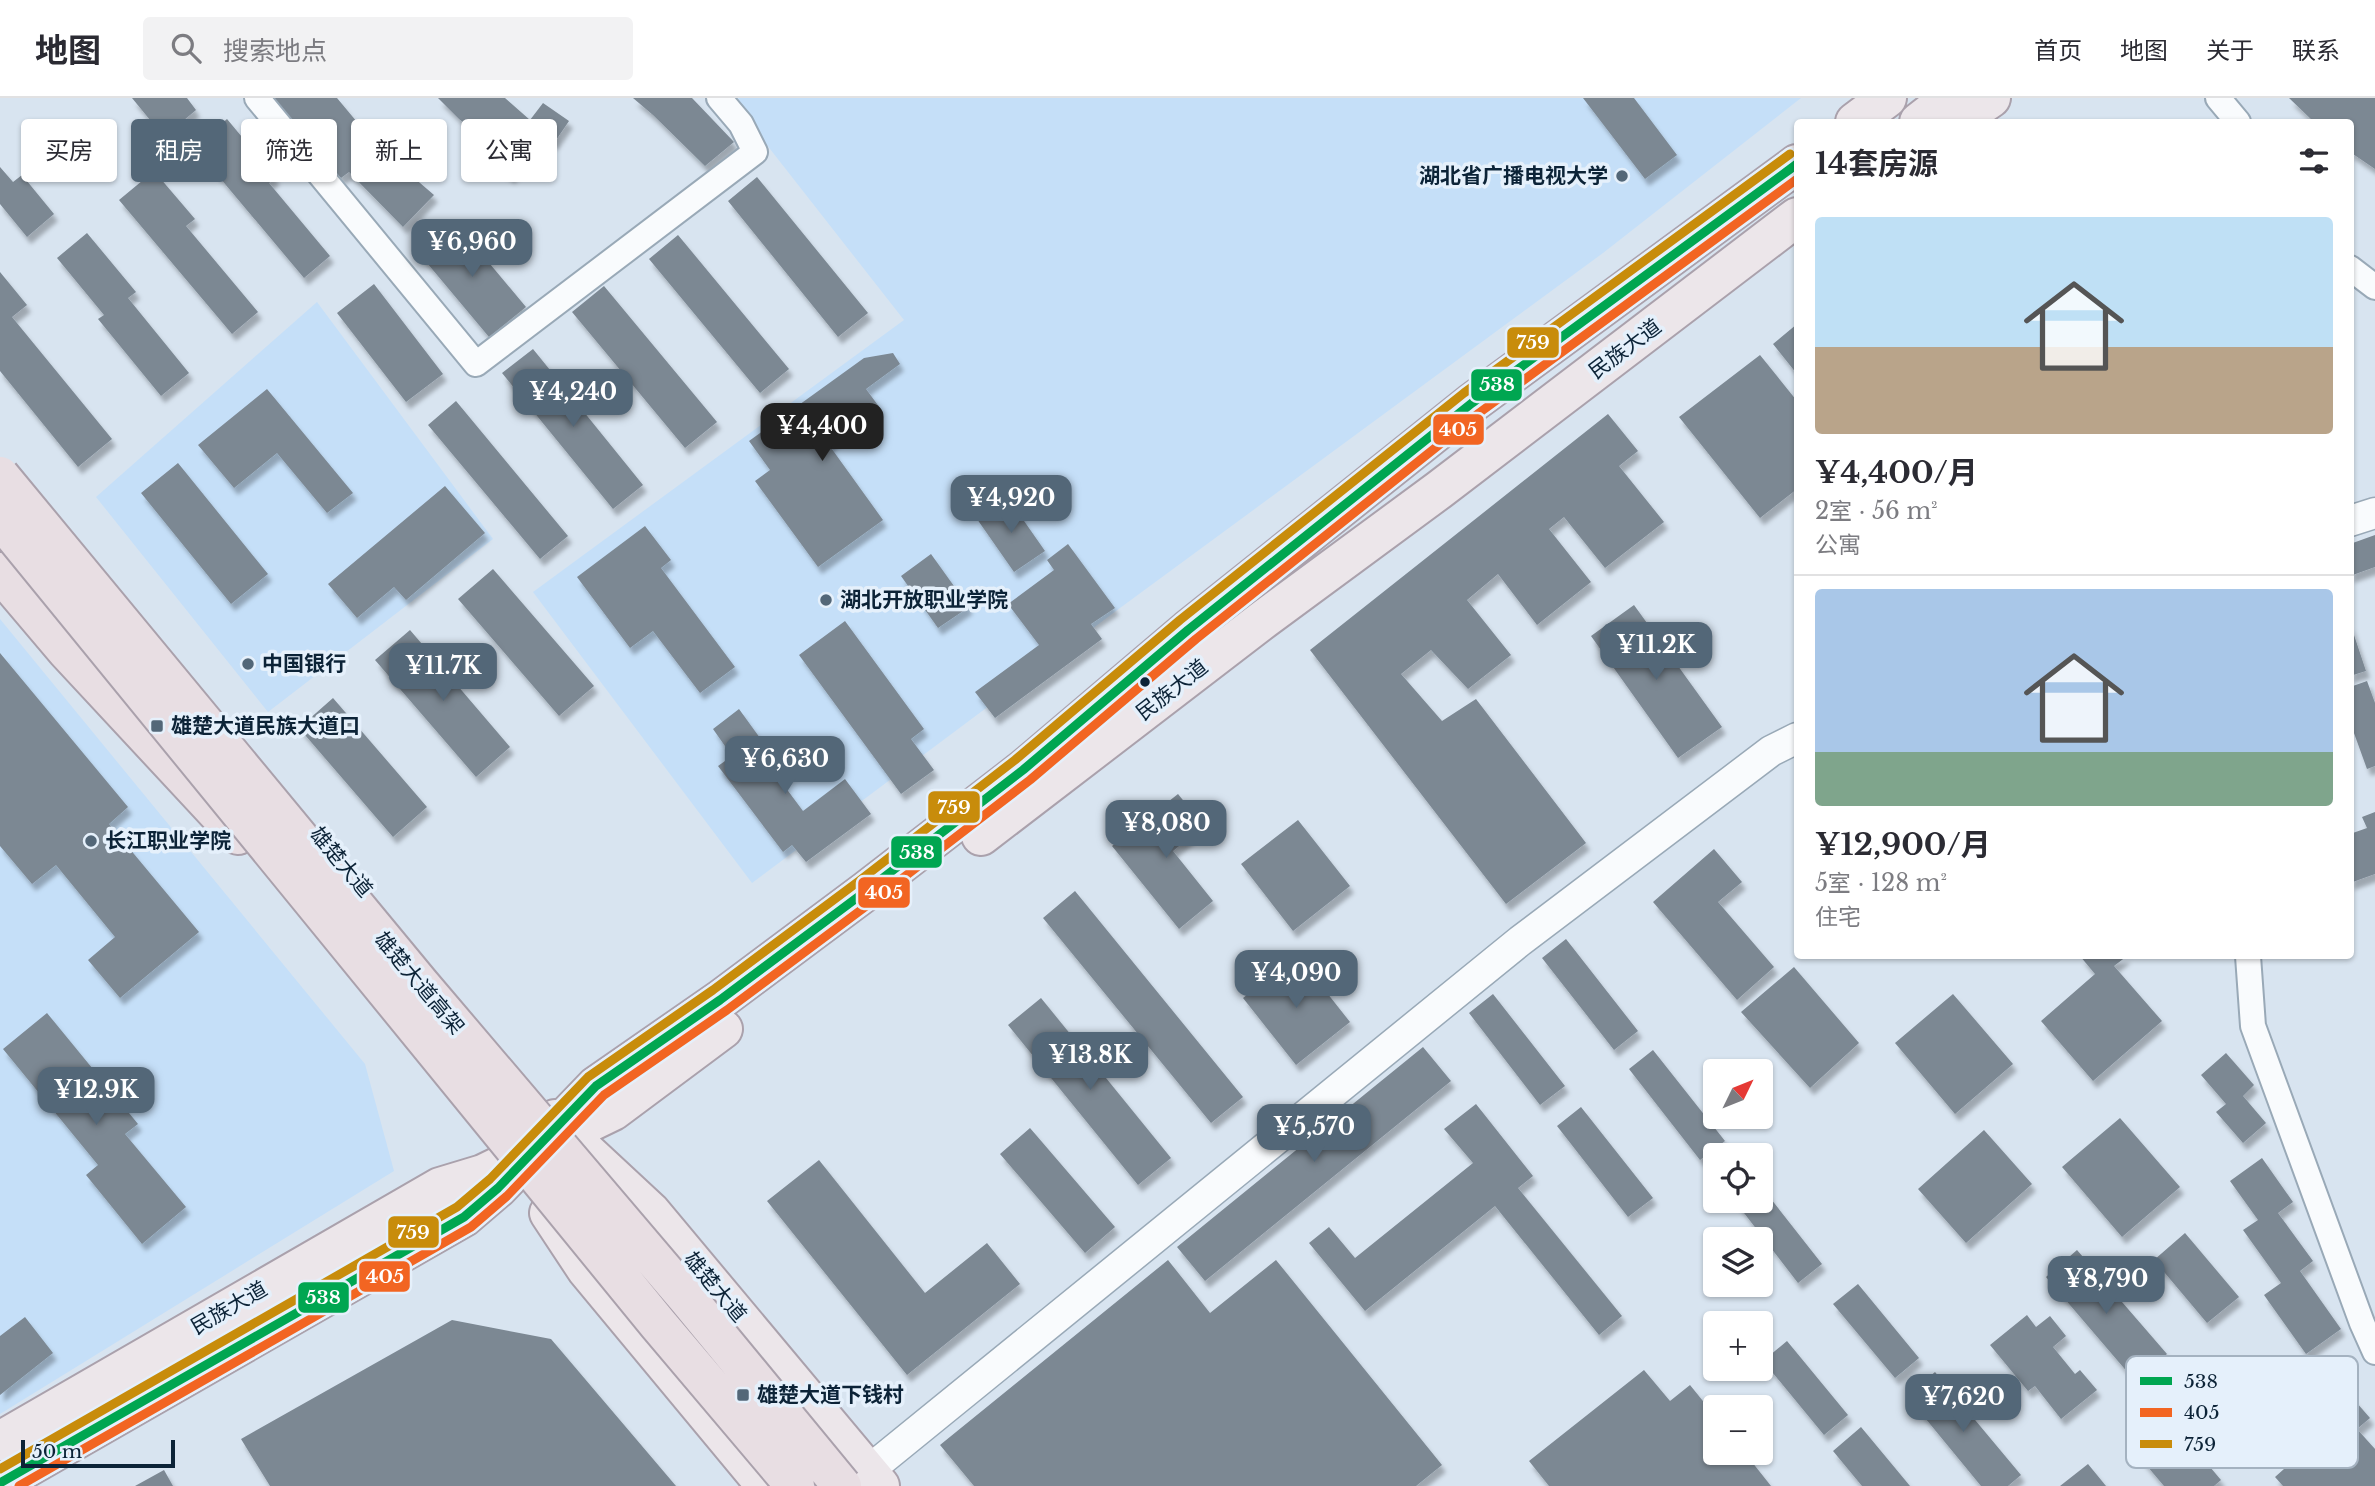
<!DOCTYPE html>
<html lang="zh">
<meta charset="utf-8">
<style>
:root{--surface:#fff;--page:#f2f2f3;--text:#2b2b33;--muted:#7c7c81;--line:#e1e1e2;--accent:#536778}
body{margin:0;font-family:"Libre Baskerville","Noto Sans SC",serif;background:var(--page);color:var(--text);height:100vh;display:flex;flex-direction:column;font-size:26px;white-space:nowrap}
*{box-sizing:border-box;margin:0}
p{font-size:23px;color:var(--muted)}
.icon{flex:none;width:38px;height:38px;fill:none;stroke:currentColor;stroke-width:2;stroke-linecap:round;stroke-linejoin:round}
.map{position:relative;flex:1;overflow:hidden}
.sheet{position:absolute;left:1794px;top:21px;width:560px;height:840px;display:flex;flex-direction:column;background:var(--surface);border-radius:7px;box-shadow:0 2px 5px #0004}
.sheet>*{flex:none}
.top-card{position:absolute;left:21px;top:21px;width:665px;height:63px;display:flex;gap:14px}
.needle{width:46px;rotate:47deg}
.controls{position:absolute;left:1703px;top:961px;display:grid;gap:14px}
.controls a{display:grid;place-items:center;width:70px;height:70px;border-radius:7px;background:var(--surface);box-shadow:0 2px 5px #0004;font-size:35px}
.scale{position:absolute;left:21px;bottom:18px;width:154px;box-sizing:border-box;padding-left:7px;border:4px solid #0c2337;border-top:0;font-size:19px;line-height:24px;white-space:nowrap;color:#0c2337;-webkit-text-stroke:5px #e5f0fb;paint-order:stroke}
.price{position:absolute;translate:-50% -60px;padding:0 16px;border-radius:14px;background:var(--accent);color:#fff;font-size:23px;line-height:46px;filter:drop-shadow(0 2px 4px #0008)}
.price::after{content:'';position:absolute;left:50%;top:42px;width:21px;height:16px;margin-left:-10px;background:inherit;clip-path:polygon(0 0,100% 0,50% 100%)}
.price.selected{background:#222;color:#fff}
ul{padding:0;list-style:none}
li{display:grid;align-content:center;gap:14px;height:371px;padding:0 21px}
li+li{border-top:2px solid var(--line)}
li span{display:grid;place-items:center;height:217px;border-radius:7px;color:#555}
li>.icon{margin-inline-start:auto}
span .icon{width:126px;height:126px;fill:#fffc;stroke-width:1}
li b{font-size:30px}
h2{display:flex;justify-content:space-between;align-items:center;height:84px;padding:0 21px;font-size:30px}
.tag{padding:0 24px;border-radius:7px;background:var(--surface);box-shadow:0 2px 5px #0004;font-size:24px;line-height:63px}
.tag.selected{background:var(--accent);color:#fff}
header{display:flex;align-items:center;gap:42px;box-sizing:border-box;height:98px;padding:0 35px;background:var(--surface);border-bottom:2px solid var(--line)}
header strong{font-size:33px}
nav{display:flex;gap:38px;margin-inline-start:auto;font-size:24px}
.search{width:490px;height:63px;background:var(--page);display:flex;align-items:center;gap:18px;box-sizing:border-box;padding:0 24px;border-radius:7px;color:var(--muted);font-size:26px}
.map>svg:first-child{display:block}
</style>
<header>
<strong>地图</strong>
<div class="search"><svg class="icon" aria-label="search" viewBox="0 0 24 24"><circle cx="10" cy="10" r="6"/><path d="M15 15l6 6"/></svg>搜索地点</div>
<nav><a>首页</a><a>地图</a><a>关于</a><a>联系</a></nav>
</header>
<div class="map">
<svg width="2375" height="1388" viewBox="0 0 2375 1388">
<defs>
<filter id="shadow"><feDropShadow dx="4" dy="7" stdDeviation="2" flood-color="#0004"/></filter>
</defs>
<rect width="100%" height="100%" fill="#d8e4f0"/>
<path fill="#c5dff8" d="M730,0H1801L1603,155L1120,510L752,785L533,494L904,222Z
M317,204L493,441L268,614L96,399Z
M0,521L365,966L394,1073L0,1316Z"/>
<path fill="#7c8893" filter="url(#shadow)" d="M132,0H187L196,12L164,39Z
M272,0H337L377,48L434,97L403,129L349,74L341,80Z
M438,0H505L530,22L543,5L569,23L554,45L541,38L511,79L487,62L493,48L459,21Z
M633,0H692L734,44L705,68L653,17Z
M1583,0H1634L1677,57L1645,81Z
M2289,0H2375V71L2350,54V24H2314Z
M227,21L276,80L269,85L330,158L304,180L194,49Z
M0,69L13,84L22,77L54,116L27,139L0,106Z
M154,73L195,121L186,128L258,214L232,236L119,102Z
M757,79L868,215L838,239L728,103Z
M454,123L526,209L489,239L417,153Z
M87,135L136,194L128,200L189,275L161,298L98,221L104,217L57,160Z
M678,137L789,271L760,295L649,161Z
M0,174L27,207L12,219L112,341L78,369L0,273Z
M374,186L443,276L406,304L337,215Z
M604,188L717,324L685,350L572,214Z
M1797,226V276L1773,246Z
M533,251L643,387L613,411L502,275Z
M893,255L900,266L866,291L880,310L829,347L883,422L818,469L755,383L770,372L749,343L864,260Z
M1760,257L1797,303V391L1760,420L1679,319Z
M267,291L353,395L327,415L277,355L234,390L198,347Z
M456,303L568,438L540,461L428,327Z
M1608,316L1638,353L1619,368L1664,424L1605,470L1564,419L1549,431L1591,484L1537,527L1498,476L1467,502L1511,557L1468,591L1431,552L1401,576L1442,623L1476,601L1586,745L1506,806L1310,552Z
M178,365L268,476L231,506L141,395Z
M445,388L485,435L406,502L394,489L357,520L328,486Z
M1008,400L1045,453L1014,474L977,421Z
M645,428L671,462L661,470L735,569L700,595L653,533L630,550L577,479Z
M2375,437V469L2350,478V446Z
M1068,446L1115,510L1091,526L1102,541L995,620L975,594L1039,547L1008,506L1054,472L1047,462Z
M931,456L969,509L938,530L901,478Z
M493,471L594,588L559,618L458,501Z
M1634,507L1722,629L1678,660L1591,538Z
M845,523L924,631L911,641L934,672L901,696L799,557Z
M2350,525L2366,573L2350,578Z
M410,532L510,649L476,679L375,562Z
M0,555L128,709L109,726L199,834L120,900L88,862L115,839L56,767L32,786L0,748Z
M2367,583L2375,605V668L2367,671L2350,624V589Z
M333,600L427,709L393,739L299,630Z
M739,611L760,640L753,646L803,713L845,681L871,716L806,764L792,747L783,754L718,668L732,658L713,631Z
M1178,696L1204,728L1173,753L1213,803L1179,831L1112,748Z
M2375,714V776L2350,785V736L2367,730L2362,719Z
M1298,722L1350,788L1293,833L1241,766Z
M1714,751L1742,784L1718,804L1774,869L1737,902L1653,804Z
M1075,793L1243,999L1211,1025L1043,820Z
M1566,841L1638,933L1614,952L1542,860Z
M1297,857L1350,924L1296,967L1243,900Z
M2080,858H2127L2114,868L2162,923L2093,983L2041,923L2095,876Z
M1794,869L1859,945L1810,990L1741,914Z
M1493,896L1565,988L1540,1007L1469,915Z
M1953,896L2013,966L1955,1016L1895,945Z
M1041,900L1171,1060L1138,1087L1008,927Z
M47,915L138,1026L125,1036L186,1109L142,1146L86,1077L98,1067L3,951Z
M1423,949L1451,983L1205,1183L1177,1149Z
M1653,952L1725,1043L1700,1062L1629,971Z
M2226,955L2254,987L2243,998L2266,1025L2243,1045L2216,1014L2226,1006L2201,977Z
M1476,1006L1533,1078L1518,1090L1622,1218L1599,1237L1495,1108L1365,1213L1309,1145L1329,1129L1355,1160L1473,1065L1444,1031Z
M1581,1009L1653,1100L1628,1119L1557,1028Z
M2120,1020L2180,1089L2122,1139L2062,1069Z
M1030,1030L1115,1129L1085,1155L1000,1056Z
M1984,1032L2032,1086L1966,1145L1918,1091Z
M2262,1060L2293,1104L2278,1115L2313,1163L2300,1173L2341,1231L2306,1256L2264,1197L2281,1185L2243,1132L2258,1122L2230,1083Z
M819,1062L925,1195L987,1145L1020,1186L907,1277L767,1103Z
M1760,1087L1822,1166L1798,1185L1734,1102H1760Z
M2185,1135L2239,1199L2207,1225L2154,1162Z
M2077,1152L2167,1256L2135,1283L2046,1179Z
M1168,1162L1210,1215L1276,1162L1442,1367L1416,1388H974L940,1347Z
M1858,1186L1919,1260L1895,1280L1833,1206Z
M2027,1217L2036,1229L2050,1218L2066,1238L2053,1249L2075,1276L2080,1272L2097,1292L2061,1321L2035,1288L2028,1293L1990,1247Z
M25,1219L53,1255L0,1297V1238Z
M452,1222L551,1241L676,1388H270L241,1341Z
M1787,1243L1848,1317L1824,1337L1763,1263Z
M1644,1272L1670,1303L1690,1287L1715,1318V1354H1744L1771,1388H1549L1529,1363Z
M2329,1273L2370,1320L2357,1331L2375,1351V1388H2283L2275,1379L2302,1355L2287,1338L2326,1305L2311,1288Z
M1935,1274L2021,1377L2008,1388H1981L1907,1298Z
M2161,1311L2221,1382L2214,1388H2164L2125,1342Z
M1861,1329L1910,1388H1862L1833,1353Z
M2088,1366L2106,1388H2060Z
M164,1372L173,1388H135Z"/>
<g fill="none" stroke-linecap="round" stroke-linejoin="round">
<g stroke="#99a9b7" stroke-width="28">
<path id="minor" d="M257,0L476,266L755,54L741,26L719,0
M2218,0L2238,24
M2350,170L2375,189
M2248,858L2253,928L2362,1225L2375,1254"/>
</g>
<g stroke="#99a9b7" stroke-width="33">
<path id="tertiary" d="M2350,423L2375,415
M868,1373L1520,843L1771,653L1797,640"/>
</g>
<g stroke="#aaa1ac" stroke-width="42">
<path id="primary" d="M1855,24L1887,0
M1919,24L1950,0
M1956,24L1991,0
M981,738L1264,521L1439,392L1797,119
M555,1021L566,1035L651,1114L880,1388
M549,1115L586,1171L766,1388
M0,1343L440,1089L483,1076L613,1013L723,931
M0,1385L464,1119L498,1090L596,988L720,902L866,793L1023,672L1188,532L1472,305L1797,66"/>
</g>
<g stroke="#aaa1ac" stroke-width="42">
<path id="trunk" d="M0,474L66,552L238,737"/>
</g>
<use href="#minor" stroke="#f9fbfd" stroke-width="24"/>
<use href="#tertiary" stroke="#f9fbfd" stroke-width="30"/>
<use href="#primary" stroke="#ece6ea" stroke-width="38"/>
<use href="#trunk" stroke="#e8dee3" stroke-width="38"/>
<g stroke="#aaa1ac" stroke-width="42" stroke-linecap="butt">
<path id="trunk-bridge" d="M0,378L420,886L688,1201L842,1388
M0,420L658,1226L795,1388"/>
</g>
<use href="#trunk-bridge" stroke="#e8dee3" stroke-width="38"/>
<g stroke="#e5f0fb" stroke-width="14">
<path id="bus-1" d="M0,1385L464,1119L498,1090L596,988L720,902L866,793L1023,672L1188,532L1472,305L1797,66"/>
</g>
<g stroke="#e5f0fb" stroke-width="14">
<path id="bus-2" d="M19,1388L471,1129L507,1098L604,997L727,912L873,803L1030,682L1196,541L1479,315L1797,81"/>
</g>
<g stroke="#e5f0fb" stroke-width="14">
<path id="bus-3" d="M0,1371L457,1109L490,1081L588,979L713,892L859,783L1015,662L1180,522L1464,295L1790,56"/>
</g>
<use href="#bus-1" stroke="#00a651" stroke-width="9"/>
<use href="#bus-2" stroke="#f26522" stroke-width="9"/>
<use href="#bus-3" stroke="#c88c0b" stroke-width="9"/>
</g>
<g fill="#536778" stroke="#e5f0fb" stroke-width="2.5">
<circle cx="1622" cy="78" r="7"/>
<circle cx="826" cy="502" r="7"/>
<circle cx="248" cy="566" r="7"/>
<rect x="150" y="621" width="14" height="14" rx="3.5"/>
<circle cx="91" cy="743" r="7"/>
<rect x="736" y="1290" width="14" height="14" rx="3.5"/>
</g>
<circle fill="#0c2337" stroke="#e5f0fb" stroke-width="2.5" cx="1145" cy="584" r="6"/>
<g text-anchor="middle" dominant-baseline="central" stroke-width="7" stroke-linejoin="round" paint-order="stroke">
<g font-size="21" font-weight="bold" fill="#0c2337" stroke="#e5f0fb" text-anchor="start">
<text x="1608" y="78" text-anchor="end">湖北省广播电视大学</text>
<text x="840" y="502">湖北开放职业学院</text>
<text x="262" y="566">中国银行</text>
<text x="171" y="628">雄楚大道民族大道口</text>
<text x="105" y="743">长江职业学院</text>
<text x="757" y="1297">雄楚大道下钱村</text>
</g>
<g font-size="21" fill="#0c2337" stroke="#e5f0fb">
<text transform="translate(1625 251) rotate(-37)">民族大道</text>
<text transform="translate(1172 592) rotate(-38)">民族大道</text>
<text transform="translate(341 764) rotate(50)">雄楚大道</text>
<text transform="translate(419 885) rotate(50)">雄楚大道高架</text>
<text transform="translate(715 1189) rotate(50)">雄楚大道</text>
<text transform="translate(229 1210) rotate(-30)">民族大道</text>
</g>
</g>
<rect x="2126" y="1258" width="232" height="112" rx="10" fill="#e5f0fb" stroke="#a4b2c0" stroke-width="2"/>
<rect x="2140" y="1279" width="32" height="8" fill="#00a651"/>
<rect x="2140" y="1310" width="32" height="9" fill="#f26522"/>
<rect x="2140" y="1342" width="32" height="8" fill="#c88c0b"/>
<g font-size="19" fill="#0c2337">
<text x="2184" y="1290">538</text>
<text x="2184" y="1321">405</text>
<text x="2184" y="1353">759</text>
</g>
<g stroke="#e5f0fb" stroke-width="2.5">
<rect x="1506" y="228" width="54" height="33" rx="7" fill="#c88c0b"/>
<rect x="1470" y="270" width="53" height="34" rx="7" fill="#00a651"/>
<rect x="1432" y="315" width="53" height="33" rx="7" fill="#f26522"/>
<rect x="927" y="692" width="54" height="34" rx="7" fill="#c88c0b"/>
<rect x="890" y="737" width="53" height="34" rx="7" fill="#00a651"/>
<rect x="857" y="778" width="54" height="33" rx="7" fill="#f26522"/>
<rect x="387" y="1117" width="53" height="34" rx="7" fill="#c88c0b"/>
<rect x="358" y="1162" width="53" height="33" rx="7" fill="#f26522"/>
<rect x="297" y="1183" width="53" height="33" rx="7" fill="#00a651"/>
</g>
<g font-size="19" text-anchor="middle" font-weight="bold" fill="#fff">
<text x="1533" y="251">759</text>
<text x="1497" y="293">538</text>
<text x="1458" y="338">405</text>
<text x="954" y="716">759</text>
<text x="917" y="761">538</text>
<text x="884" y="801">405</text>
<text x="413" y="1141">759</text>
<text x="385" y="1185">405</text>
<text x="323" y="1206">538</text>
</g>
</svg>
<div class="controls">
<a><svg class="needle" viewBox="-14 -14 28 28"><path d="M0-13l5 13h-10z" fill="#e53935"/><path d="M0 13l5-13h-10z" fill="#7c7c81"/></svg></a>
<a><svg class="icon" aria-label="locate" viewBox="0 0 24 24"><circle cx="12" cy="12" r="6"/><path d="M12 2v4M12 18v4M2 12h4M18 12h4"/></svg></a>
<a><svg class="icon" aria-label="layers" viewBox="0 0 24 24"><path d="M12 4l9 5-9 5-9-5zM3 14l9 5 9-5"/></svg></a>
<a>+</a>
<a>−</a>
</div>
<div class="scale">50 m</div>
<b class="price" style="left:472px;top:181px">¥6,960</b>
<b class="price" style="left:573px;top:331px">¥4,240</b>
<b class="price selected" style="left:822px;top:365px">¥4,400</b>
<b class="price" style="left:1011px;top:437px">¥4,920</b>
<b class="price" style="left:1656px;top:584px">¥11.2K</b>
<b class="price" style="left:443px;top:605px">¥11.7K</b>
<b class="price" style="left:785px;top:698px">¥6,630</b>
<b class="price" style="left:1166px;top:762px">¥8,080</b>
<b class="price" style="left:1296px;top:912px">¥4,090</b>
<b class="price" style="left:1090px;top:994px">¥13.8K</b>
<b class="price" style="left:96px;top:1029px">¥12.9K</b>
<b class="price" style="left:1314px;top:1066px">¥5,570</b>
<b class="price" style="left:2106px;top:1218px">¥8,790</b>
<b class="price" style="left:1963px;top:1336px">¥7,620</b>
<div class="top-card">
<a class="tag">买房</a>
<a class="tag selected">租房</a>
<a class="tag">筛选</a>
<a class="tag">新上</a>
<a class="tag">公寓</a>
</div>
<section class="sheet">
<h2>14套房源<svg class="icon" aria-label="filters" viewBox="0 0 24 24"><path d="M4 7h16M4 17h16"/><circle cx="9" cy="7" r="2"/><circle cx="15" cy="17" r="2"/></svg></h2>
<ul>
<li><span style="background:linear-gradient(#bfe0f5 60%,#b9a48a 0)"><svg class="icon" aria-label="home" viewBox="0 0 24 24"><path d="M3 11l9-7 9 7M6 9v11h12V9"/></svg></span><div><b>¥4,400/月</b><p>2室 · 56 m²</p><p>公寓</p></div></li>
<li><span style="background:linear-gradient(#a9c7e8 75%,#7fa58c 0)"><svg class="icon" aria-label="home" viewBox="0 0 24 24"><path d="M3 11l9-7 9 7M6 9v11h12V9"/></svg></span><div><b>¥12,900/月</b><p>5室 · 128 m²</p><p>住宅</p></div></li>
</ul>
</section>
</div>
